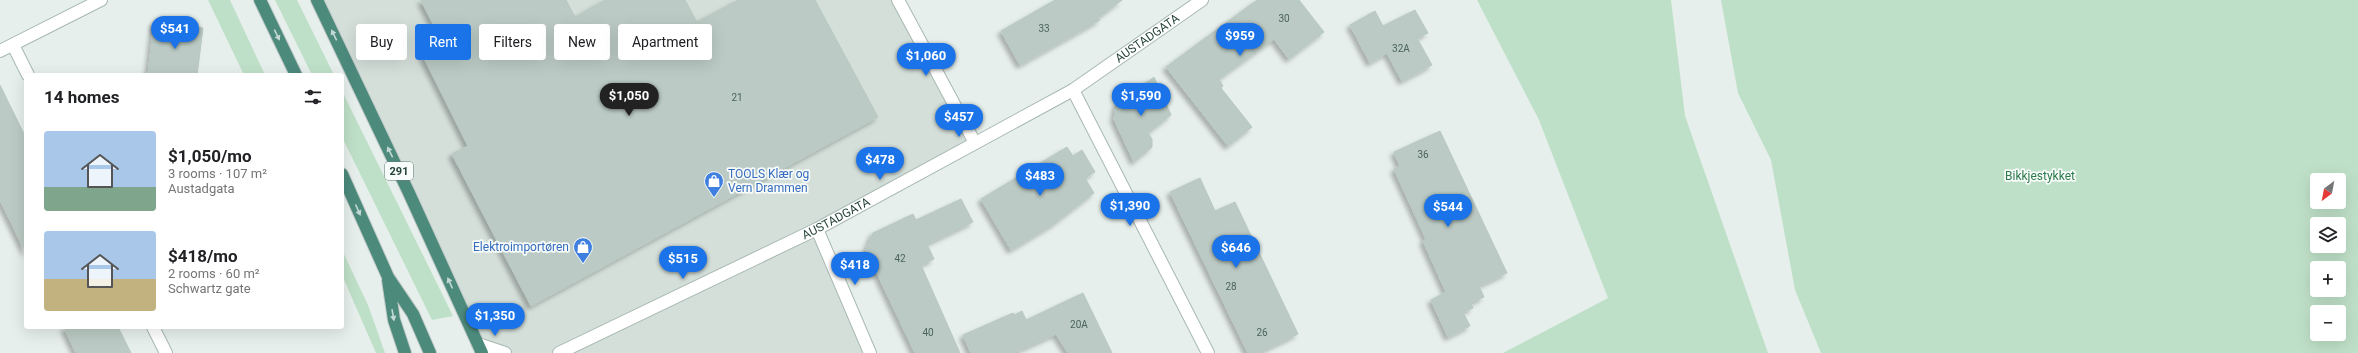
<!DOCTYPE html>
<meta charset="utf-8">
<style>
:root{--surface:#fff;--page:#f2f2f2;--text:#202124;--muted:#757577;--accent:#1a73e8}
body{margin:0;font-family:Roboto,sans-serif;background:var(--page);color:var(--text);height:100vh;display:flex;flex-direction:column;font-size:15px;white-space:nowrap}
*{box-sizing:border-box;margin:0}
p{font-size:13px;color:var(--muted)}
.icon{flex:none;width:22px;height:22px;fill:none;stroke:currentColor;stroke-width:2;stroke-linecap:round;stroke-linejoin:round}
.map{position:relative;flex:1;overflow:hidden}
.side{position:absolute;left:24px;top:73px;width:320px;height:256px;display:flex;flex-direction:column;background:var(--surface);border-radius:4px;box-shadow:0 4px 16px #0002}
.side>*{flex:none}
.guide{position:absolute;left:356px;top:24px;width:380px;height:36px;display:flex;gap:8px}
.needle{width:26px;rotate:212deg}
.fabs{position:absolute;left:2310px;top:173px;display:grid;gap:8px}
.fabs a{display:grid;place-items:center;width:36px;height:36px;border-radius:4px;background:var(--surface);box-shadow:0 4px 16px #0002;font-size:20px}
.price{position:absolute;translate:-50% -34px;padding:0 9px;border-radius:14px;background:var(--accent);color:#fff;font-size:13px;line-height:26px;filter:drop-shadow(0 1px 2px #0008)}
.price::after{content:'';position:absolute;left:50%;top:24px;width:12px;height:9px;margin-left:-6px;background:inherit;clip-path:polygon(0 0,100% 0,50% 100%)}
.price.current{background:#222;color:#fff}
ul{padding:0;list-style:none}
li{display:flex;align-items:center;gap:12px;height:100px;padding:0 20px}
li span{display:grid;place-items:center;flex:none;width:112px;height:80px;border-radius:4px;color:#555}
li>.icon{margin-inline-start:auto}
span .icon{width:48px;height:48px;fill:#fffc;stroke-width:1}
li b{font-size:17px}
h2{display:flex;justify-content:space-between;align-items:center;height:48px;padding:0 20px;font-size:17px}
.pill{padding:0 14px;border-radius:4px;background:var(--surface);box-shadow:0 4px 16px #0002;font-size:14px;line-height:36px}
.pill.current{background:var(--accent);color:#fff}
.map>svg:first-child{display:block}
</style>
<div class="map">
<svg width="2358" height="353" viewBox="0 0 2358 353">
<defs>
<filter id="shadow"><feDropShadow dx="-3.5" dy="3.5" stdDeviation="2" flood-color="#0004"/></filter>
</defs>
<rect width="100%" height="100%" fill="#e6efeb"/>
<path fill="#d4dfda" d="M321,0H898L975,143L817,229L870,353H492L478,344Z"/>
<path fill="#bfe0c8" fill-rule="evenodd" d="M208,0H230L265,75H244Z
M275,0H297L334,75H312Z
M1477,0H1671L1685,116L1768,353H1503L1608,298L1539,120Z
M1721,0H2358V353H1821L1795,290L1771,160L1738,93ZM2317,180H2339V202H2317ZM2317,224H2339V246H2317ZM2317,268H2339V290H2317ZM2317,312H2339V334H2317Z
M342,91L453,316L432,320L342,137Z
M342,250L368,305L385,353H376L342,275Z"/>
<path fill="#bbcac4" stroke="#b8c9c2" filter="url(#shadow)" d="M421,0H566L575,17L605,0H685L697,22L738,0H815L878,117L531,306L452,154L468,146L422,54L443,44Z
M1055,0H1122L1098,18L1100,20L1020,65L1001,31Z
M1257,0H1299L1324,32L1289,59L1274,39L1219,79L1223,86L1221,88L1252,127L1228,146L1166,67Z
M1415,10L1428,33L1417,38L1432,65L1402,81L1387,53L1370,63L1350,25L1375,11L1383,26Z
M154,22L203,28L197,75H148Z
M1154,77L1171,115L1148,133L1152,139V147L1134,162L1114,119L1116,105Z
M0,85L26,138V253L0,200Z
M1440,131L1507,273L1479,286L1484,297L1471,303L1473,308L1463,312L1470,326L1448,337L1431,300L1446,292L1423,241L1426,239L1394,169L1400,166L1394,152Z
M1067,147L1073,156L1082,150L1095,172L1085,178L1094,193L1054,224L1011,250L981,199Z
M1200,178L1215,211L1235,202L1298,334L1258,353H1248L1170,192Z
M961,199L973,222L927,244L934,259L921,265L960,353H915L866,250L873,233L913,214L916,220Z
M1083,293L1112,353H1068L1056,334L1013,353H971L963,335L1013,313L1014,315L1022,311L1026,320Z
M64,327H118L131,353H76Z"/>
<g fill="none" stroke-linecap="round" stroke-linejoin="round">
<g stroke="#a8b8b2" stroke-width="14">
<g id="minor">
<path d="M898,0L975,143"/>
<path d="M13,45L28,75"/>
<path d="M0,51L101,0"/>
<path d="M1073,90L1208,353"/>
<path d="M817,229L870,353"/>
<path d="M153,327L166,353"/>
<path d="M478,344L505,353"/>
<path id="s1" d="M559,353L817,229L1073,90L1202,0"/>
</g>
</g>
<g stroke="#c2cac8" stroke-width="14">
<path id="trunk" d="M260,0L296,75
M317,0L409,193L482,353
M342,174L388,277L413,314L430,353
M388,280L394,320L405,353"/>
</g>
<use href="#minor" stroke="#fff" stroke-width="12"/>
<use href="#trunk" stroke="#4c8a7c" stroke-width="12"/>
</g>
<defs><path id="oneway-solid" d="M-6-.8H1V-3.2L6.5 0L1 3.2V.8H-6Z"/></defs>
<g fill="#c4d9d4">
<use href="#oneway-solid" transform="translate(277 35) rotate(64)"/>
<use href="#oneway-solid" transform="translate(334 35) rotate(-116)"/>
<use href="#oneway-solid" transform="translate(390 152) rotate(-116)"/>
<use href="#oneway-solid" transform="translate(358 210) rotate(66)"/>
<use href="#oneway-solid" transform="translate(450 283) rotate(-114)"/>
<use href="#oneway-solid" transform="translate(393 315) rotate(80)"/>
</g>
<defs>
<g id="shop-pin" transform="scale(1)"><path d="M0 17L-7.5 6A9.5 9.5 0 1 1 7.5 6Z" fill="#3f7fe0" stroke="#f7fbf9"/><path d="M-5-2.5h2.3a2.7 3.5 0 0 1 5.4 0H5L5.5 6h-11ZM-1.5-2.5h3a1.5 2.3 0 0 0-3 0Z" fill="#fff"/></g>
</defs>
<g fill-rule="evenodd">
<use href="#shop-pin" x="714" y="181"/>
<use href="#shop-pin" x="583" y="247"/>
</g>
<g text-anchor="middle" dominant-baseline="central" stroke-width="3.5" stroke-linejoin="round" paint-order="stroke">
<g font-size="10" fill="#4a645c">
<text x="1284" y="18">30</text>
<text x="1044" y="28">33</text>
<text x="1401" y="48">32A</text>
<text x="737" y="97">21</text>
<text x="1423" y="154">36</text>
<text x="900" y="258">42</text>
<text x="1231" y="286">28</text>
<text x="1079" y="324">20A</text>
<text x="928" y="332">40</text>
<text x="1262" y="332">26</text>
</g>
<rect fill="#f7fbf9" stroke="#637a73" stroke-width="1" x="385" y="162" width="28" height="18" rx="3"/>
<g font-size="11" font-weight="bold" fill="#24423a">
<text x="399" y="171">291</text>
</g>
<g font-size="12" fill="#24423a" stroke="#f7fbf9">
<text stroke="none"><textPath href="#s1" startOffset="668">AUSTADGATA</textPath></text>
<text stroke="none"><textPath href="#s1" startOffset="308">AUSTADGATA</textPath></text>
</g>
<g font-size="12" fill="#366cbe" stroke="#f7fbf9" text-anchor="start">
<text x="728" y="174">TOOLS Klær og<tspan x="728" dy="14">Vern Drammen</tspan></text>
<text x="569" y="247" text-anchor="end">Elektroimportøren</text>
</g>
<g font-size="12" fill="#2d7a4b" stroke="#f7fbf9">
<text x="2040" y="176">Bikkjestykket</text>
</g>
</g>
</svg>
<div class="fabs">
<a><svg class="needle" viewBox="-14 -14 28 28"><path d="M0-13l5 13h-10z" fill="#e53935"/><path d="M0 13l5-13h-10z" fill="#757577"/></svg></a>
<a><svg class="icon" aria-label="layers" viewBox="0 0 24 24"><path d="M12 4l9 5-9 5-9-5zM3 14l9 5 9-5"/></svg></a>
<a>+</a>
<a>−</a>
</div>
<b class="price" style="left:175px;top:50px">$541</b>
<b class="price" style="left:1240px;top:57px">$959</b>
<b class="price" style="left:926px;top:77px">$1,060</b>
<b class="price current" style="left:629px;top:117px">$1,050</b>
<b class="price" style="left:1141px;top:117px">$1,590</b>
<b class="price" style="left:959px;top:138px">$457</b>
<b class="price" style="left:880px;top:181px">$478</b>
<b class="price" style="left:1040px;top:197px">$483</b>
<b class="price" style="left:1130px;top:227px">$1,390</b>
<b class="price" style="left:1448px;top:228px">$544</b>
<b class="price" style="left:1236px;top:269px">$646</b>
<b class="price" style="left:683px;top:280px">$515</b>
<b class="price" style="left:855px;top:286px">$418</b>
<b class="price" style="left:495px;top:337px">$1,350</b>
<div class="guide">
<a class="pill">Buy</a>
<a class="pill current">Rent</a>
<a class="pill">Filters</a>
<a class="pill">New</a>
<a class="pill">Apartment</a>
</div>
<section class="side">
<h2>14 homes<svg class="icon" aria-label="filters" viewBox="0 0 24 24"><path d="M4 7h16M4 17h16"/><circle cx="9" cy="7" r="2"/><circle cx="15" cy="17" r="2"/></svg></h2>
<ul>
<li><span style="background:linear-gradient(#a9c7e8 70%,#7fa58c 0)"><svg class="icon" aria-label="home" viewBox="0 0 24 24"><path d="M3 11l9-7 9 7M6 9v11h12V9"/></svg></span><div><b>$1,050/mo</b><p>3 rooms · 107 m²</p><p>Austadgata</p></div></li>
<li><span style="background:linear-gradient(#a9c7e8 60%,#c2b280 0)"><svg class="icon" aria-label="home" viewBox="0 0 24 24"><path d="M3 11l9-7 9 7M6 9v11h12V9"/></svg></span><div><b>$418/mo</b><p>2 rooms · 60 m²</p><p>Schwartz gate</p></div></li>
</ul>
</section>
</div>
